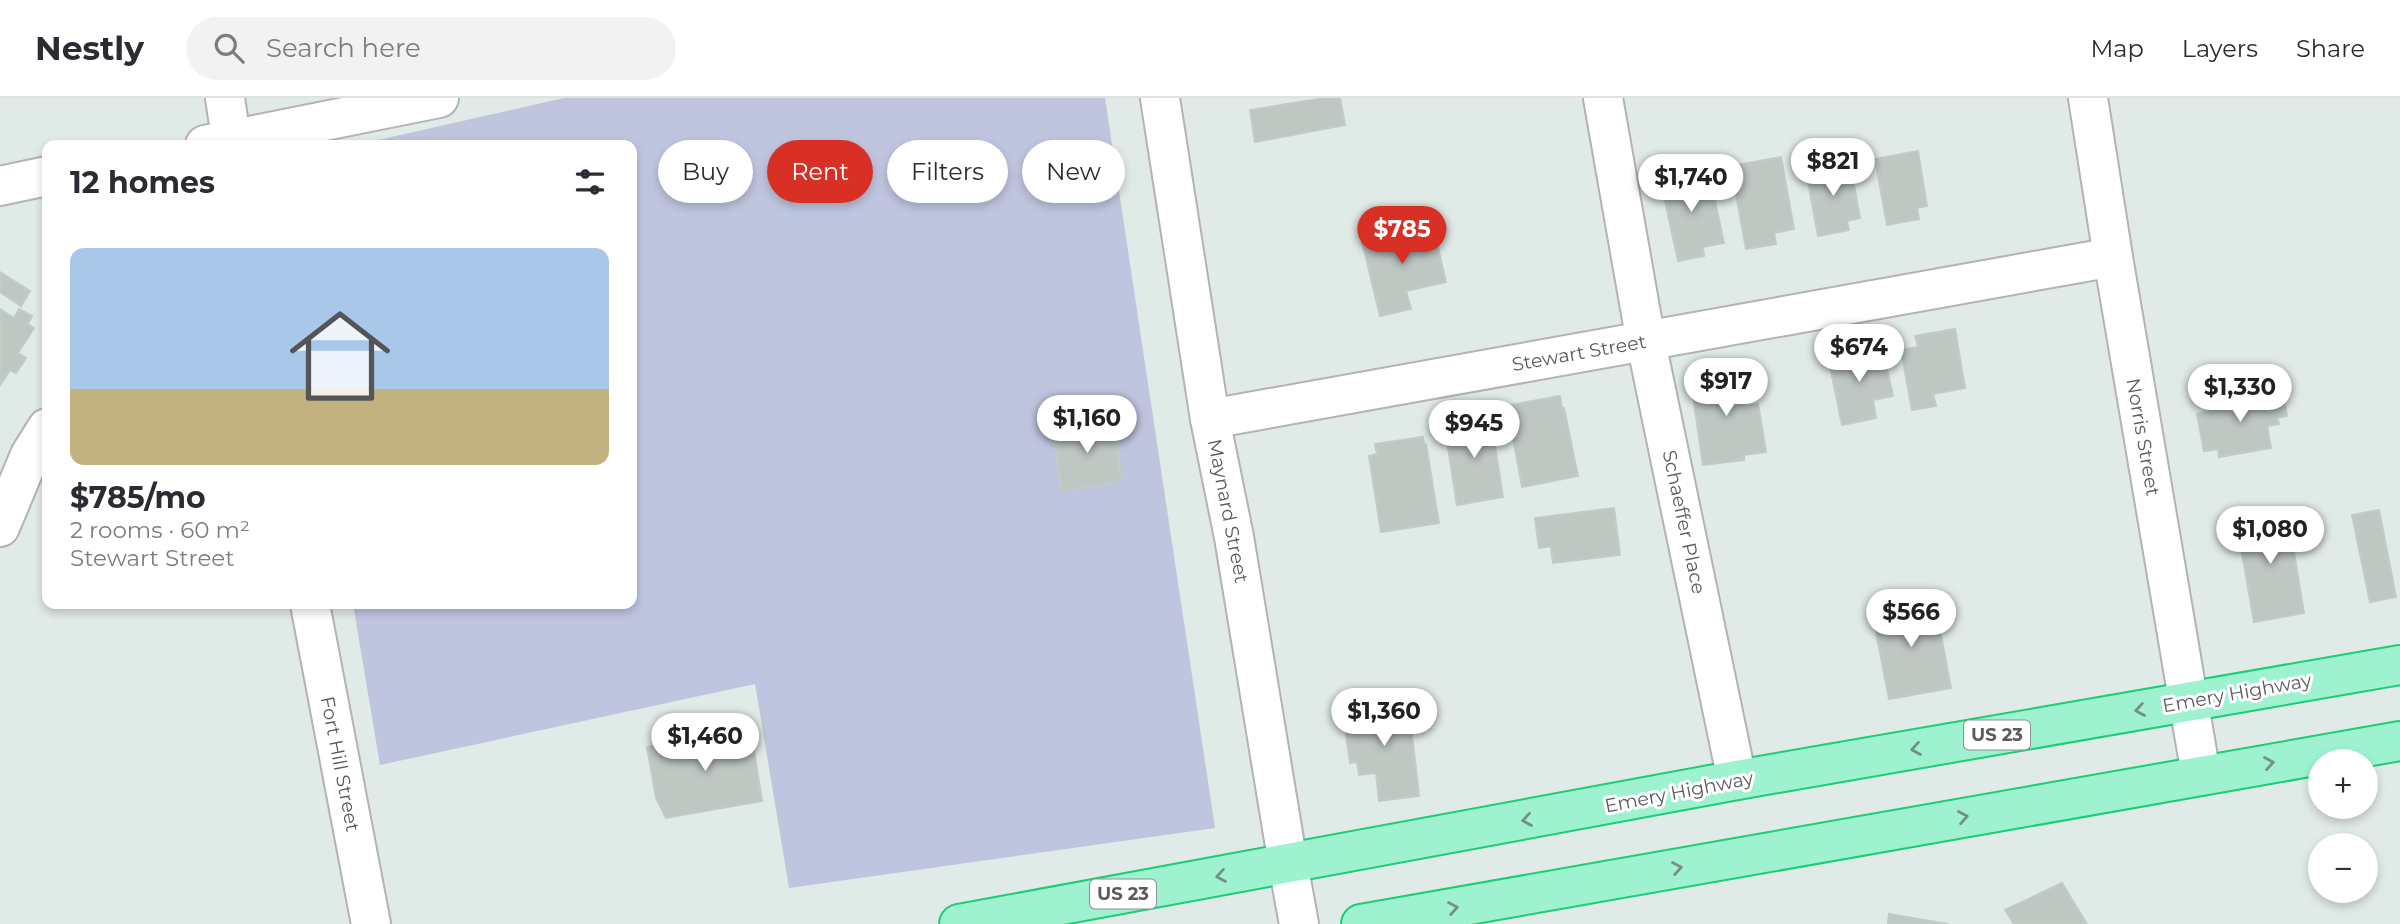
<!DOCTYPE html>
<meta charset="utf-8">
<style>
:root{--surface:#fff;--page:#f2f2f3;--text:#2b2b33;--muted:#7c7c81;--line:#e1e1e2;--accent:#d93025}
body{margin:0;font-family:Montserrat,sans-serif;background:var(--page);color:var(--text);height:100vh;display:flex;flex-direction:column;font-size:26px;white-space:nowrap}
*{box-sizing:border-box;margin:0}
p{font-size:23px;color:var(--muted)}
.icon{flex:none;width:38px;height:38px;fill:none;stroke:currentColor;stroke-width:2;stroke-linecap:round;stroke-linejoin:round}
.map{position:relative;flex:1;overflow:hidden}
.side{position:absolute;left:42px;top:42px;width:595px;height:469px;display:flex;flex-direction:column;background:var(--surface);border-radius:14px;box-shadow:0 4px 10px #0003}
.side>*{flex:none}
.guide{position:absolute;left:658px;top:42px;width:665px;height:63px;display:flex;gap:14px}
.tools{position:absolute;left:2308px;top:651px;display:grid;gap:14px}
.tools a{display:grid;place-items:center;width:70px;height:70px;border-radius:50%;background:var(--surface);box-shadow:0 4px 10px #0003;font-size:35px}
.price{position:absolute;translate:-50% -60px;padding:0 16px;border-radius:24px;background:#fff;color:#222;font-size:23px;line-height:46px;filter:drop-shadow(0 2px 4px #0008)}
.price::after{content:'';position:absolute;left:50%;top:42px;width:21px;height:16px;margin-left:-10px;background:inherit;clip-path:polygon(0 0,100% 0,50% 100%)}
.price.current{background:var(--accent);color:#fff}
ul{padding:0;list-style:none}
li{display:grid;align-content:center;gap:14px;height:371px;padding:0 28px}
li+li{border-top:2px solid var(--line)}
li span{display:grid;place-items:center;height:217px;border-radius:14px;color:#555}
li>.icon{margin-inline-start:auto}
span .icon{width:126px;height:126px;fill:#fffc;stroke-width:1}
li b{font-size:30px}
h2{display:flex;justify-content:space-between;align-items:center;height:84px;padding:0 28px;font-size:30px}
.pill{padding:0 24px;border-radius:32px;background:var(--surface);box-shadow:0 4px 10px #0003;font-size:24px;line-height:63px}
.pill.current{background:var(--accent);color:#fff}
header{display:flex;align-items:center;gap:42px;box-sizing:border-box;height:98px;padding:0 35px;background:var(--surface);border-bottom:2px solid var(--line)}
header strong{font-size:33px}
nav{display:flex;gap:38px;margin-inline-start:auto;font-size:24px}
.search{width:490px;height:63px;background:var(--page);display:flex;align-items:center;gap:18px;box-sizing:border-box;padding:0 24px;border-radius:38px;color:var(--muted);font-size:26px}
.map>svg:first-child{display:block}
</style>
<header>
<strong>Nestly</strong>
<div class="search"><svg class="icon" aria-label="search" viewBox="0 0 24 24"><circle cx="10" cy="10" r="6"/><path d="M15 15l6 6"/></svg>Search here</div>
<nav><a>Map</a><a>Layers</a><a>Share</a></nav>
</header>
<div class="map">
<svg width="2400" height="826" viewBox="0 0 2400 826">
<rect width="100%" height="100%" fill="#e0eae6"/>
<path fill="#bfc5df" d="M564,0H1105L1215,730L789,790L755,586L380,667L353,506H632V47H356Z"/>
<path fill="#bfc7c3" stroke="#bfcdc6" stroke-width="2" d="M1324,0H1340L1345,27L1255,44L1250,12Z
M1918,53L1927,108L1917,110L1919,121L1887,127L1875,61Z
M1781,59L1794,131L1774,135L1776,146L1746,151L1731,68Z
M1850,65L1860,120L1847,123L1849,132L1818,138L1806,73Z
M1678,71L1679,82L1709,75L1724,145L1703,149L1704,158L1678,163L1659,75Z
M1433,129L1446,184L1406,193L1411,211L1380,218L1361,139L1394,130L1395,138Z
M0,174L30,193L21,208L0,194Z
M0,211L14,220L19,211L32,218L28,226L34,230L18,255L26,260L16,275L10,272L0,287Z
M1955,231L1965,290L1933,296L1936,308L1912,312L1901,252L1918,249L1915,238Z
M1867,250L1869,260L1884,257L1893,298L1873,302L1876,320L1842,327L1828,258Z
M1741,269L1746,308L1758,306L1766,354L1744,357V362L1703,367L1690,277Z
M2272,292L2275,307L2285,305L2287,318L2277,320L2279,326L2267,328L2271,350L2219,359L2218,351L2204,353L2197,316L2214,312L2212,303Z
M1560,298L1562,311L1564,310L1578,378L1522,389L1509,318L1513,317L1511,307Z
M1483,317L1484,324L1491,323L1503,399L1457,407L1445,331L1454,330L1453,321Z
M1112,321L1122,383L1062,393L1052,331Z
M1423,339L1424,346H1426L1439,425L1381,434L1369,358L1377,356L1375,346Z
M1614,410L1620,457L1553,465L1551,448L1539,450L1535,420Z
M2379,412L2396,499L2370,504L2352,417Z
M2287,413L2304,515L2254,524L2236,421Z
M1899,503L1901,511L1935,505L1951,590L1889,601L1871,508Z
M1408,602L1419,698L1379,703L1376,675L1359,677L1357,664L1350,665L1343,614L1381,609L1380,605Z
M750,628L762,703L666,720L656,700L647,649Z
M2062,785L2087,826H2014L2005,812Z
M1889,816L1948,826H1888Z"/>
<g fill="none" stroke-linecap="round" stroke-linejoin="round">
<g stroke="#b6b1b4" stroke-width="42">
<path id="minor" d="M225,0L232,47
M1603,0L1646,244L1737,682
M2088,0L2113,159L2201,677
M205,47L439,0
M0,88L47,78
M1210,321L2113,159
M0,429L30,357L47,330
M310,506L371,826
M1288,766L1299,826"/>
</g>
<g stroke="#b6b1b4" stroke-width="42">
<path id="tertiary" d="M1160,0L1210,321L1234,439L1288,766"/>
</g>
<g stroke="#1bce75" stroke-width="42">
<path id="trunk" d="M959,826L1737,682L2400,567
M1361,826L2400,643"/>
</g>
<use href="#minor" stroke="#fff" stroke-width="38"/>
<use href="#tertiary" stroke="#fff" stroke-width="38"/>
<use href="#trunk" stroke="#9ef2d0" stroke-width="38"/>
</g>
<defs><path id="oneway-chevron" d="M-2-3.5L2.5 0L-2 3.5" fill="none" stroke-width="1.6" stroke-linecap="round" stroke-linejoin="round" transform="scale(1.75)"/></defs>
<g stroke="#758f85">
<use href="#oneway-chevron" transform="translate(2140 612) rotate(170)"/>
<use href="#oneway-chevron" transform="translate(1916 651) rotate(170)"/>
<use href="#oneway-chevron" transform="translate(2269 665) rotate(-10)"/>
<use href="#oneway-chevron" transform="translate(1963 719) rotate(-10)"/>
<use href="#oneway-chevron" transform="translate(1527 722) rotate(170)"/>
<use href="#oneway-chevron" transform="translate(1677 770) rotate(-10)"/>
<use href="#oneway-chevron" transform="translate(1221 778) rotate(170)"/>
<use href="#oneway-chevron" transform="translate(1453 810) rotate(-10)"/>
</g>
<g text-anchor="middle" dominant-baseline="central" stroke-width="6" stroke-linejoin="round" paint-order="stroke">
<g fill="#fff" stroke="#8f8b8e" stroke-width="2">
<rect x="1964" y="622.5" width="66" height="29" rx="5"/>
<rect x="1090" y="781.5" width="66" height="29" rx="5"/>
</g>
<g font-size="18" font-weight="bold" fill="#5f595d">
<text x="1997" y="637">US 23</text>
<text x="1123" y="796">US 23</text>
</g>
<g font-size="19" fill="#5f595d" stroke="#fff">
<text transform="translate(1579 255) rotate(-10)">Stewart Street</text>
<text transform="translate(2143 339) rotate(80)">Norris Street</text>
<text transform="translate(1228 413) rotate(79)">Maynard Street</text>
<text transform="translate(1684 424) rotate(78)">Schaeffer Place</text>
<text transform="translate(2237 595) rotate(-10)">Emery Highway</text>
<text transform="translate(340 666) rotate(79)">Fort Hill Street</text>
<text transform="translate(1679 694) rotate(-11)">Emery Highway</text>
</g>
</g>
</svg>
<div class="tools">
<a>+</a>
<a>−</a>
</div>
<b class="price" style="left:1833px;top:100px">$821</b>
<b class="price" style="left:1691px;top:116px">$1,740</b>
<b class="price current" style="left:1402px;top:168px">$785</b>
<b class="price" style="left:1859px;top:286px">$674</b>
<b class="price" style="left:1726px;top:320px">$917</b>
<b class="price" style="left:2240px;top:326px">$1,330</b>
<b class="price" style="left:1087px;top:357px">$1,160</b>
<b class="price" style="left:1474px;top:362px">$945</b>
<b class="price" style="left:2270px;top:468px">$1,080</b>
<b class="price" style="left:1911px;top:551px">$566</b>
<b class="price" style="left:1384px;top:650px">$1,360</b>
<b class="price" style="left:705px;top:675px">$1,460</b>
<div class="guide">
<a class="pill">Buy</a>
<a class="pill current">Rent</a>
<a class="pill">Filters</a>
<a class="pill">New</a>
</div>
<section class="side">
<h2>12 homes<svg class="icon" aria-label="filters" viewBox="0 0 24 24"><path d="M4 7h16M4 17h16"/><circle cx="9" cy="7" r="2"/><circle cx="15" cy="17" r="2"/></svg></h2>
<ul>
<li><span style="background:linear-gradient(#a9c7e8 65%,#c2b280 0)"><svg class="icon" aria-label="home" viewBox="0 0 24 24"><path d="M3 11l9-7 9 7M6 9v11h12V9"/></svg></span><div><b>$785/mo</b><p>2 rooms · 60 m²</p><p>Stewart Street</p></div></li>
</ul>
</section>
</div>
